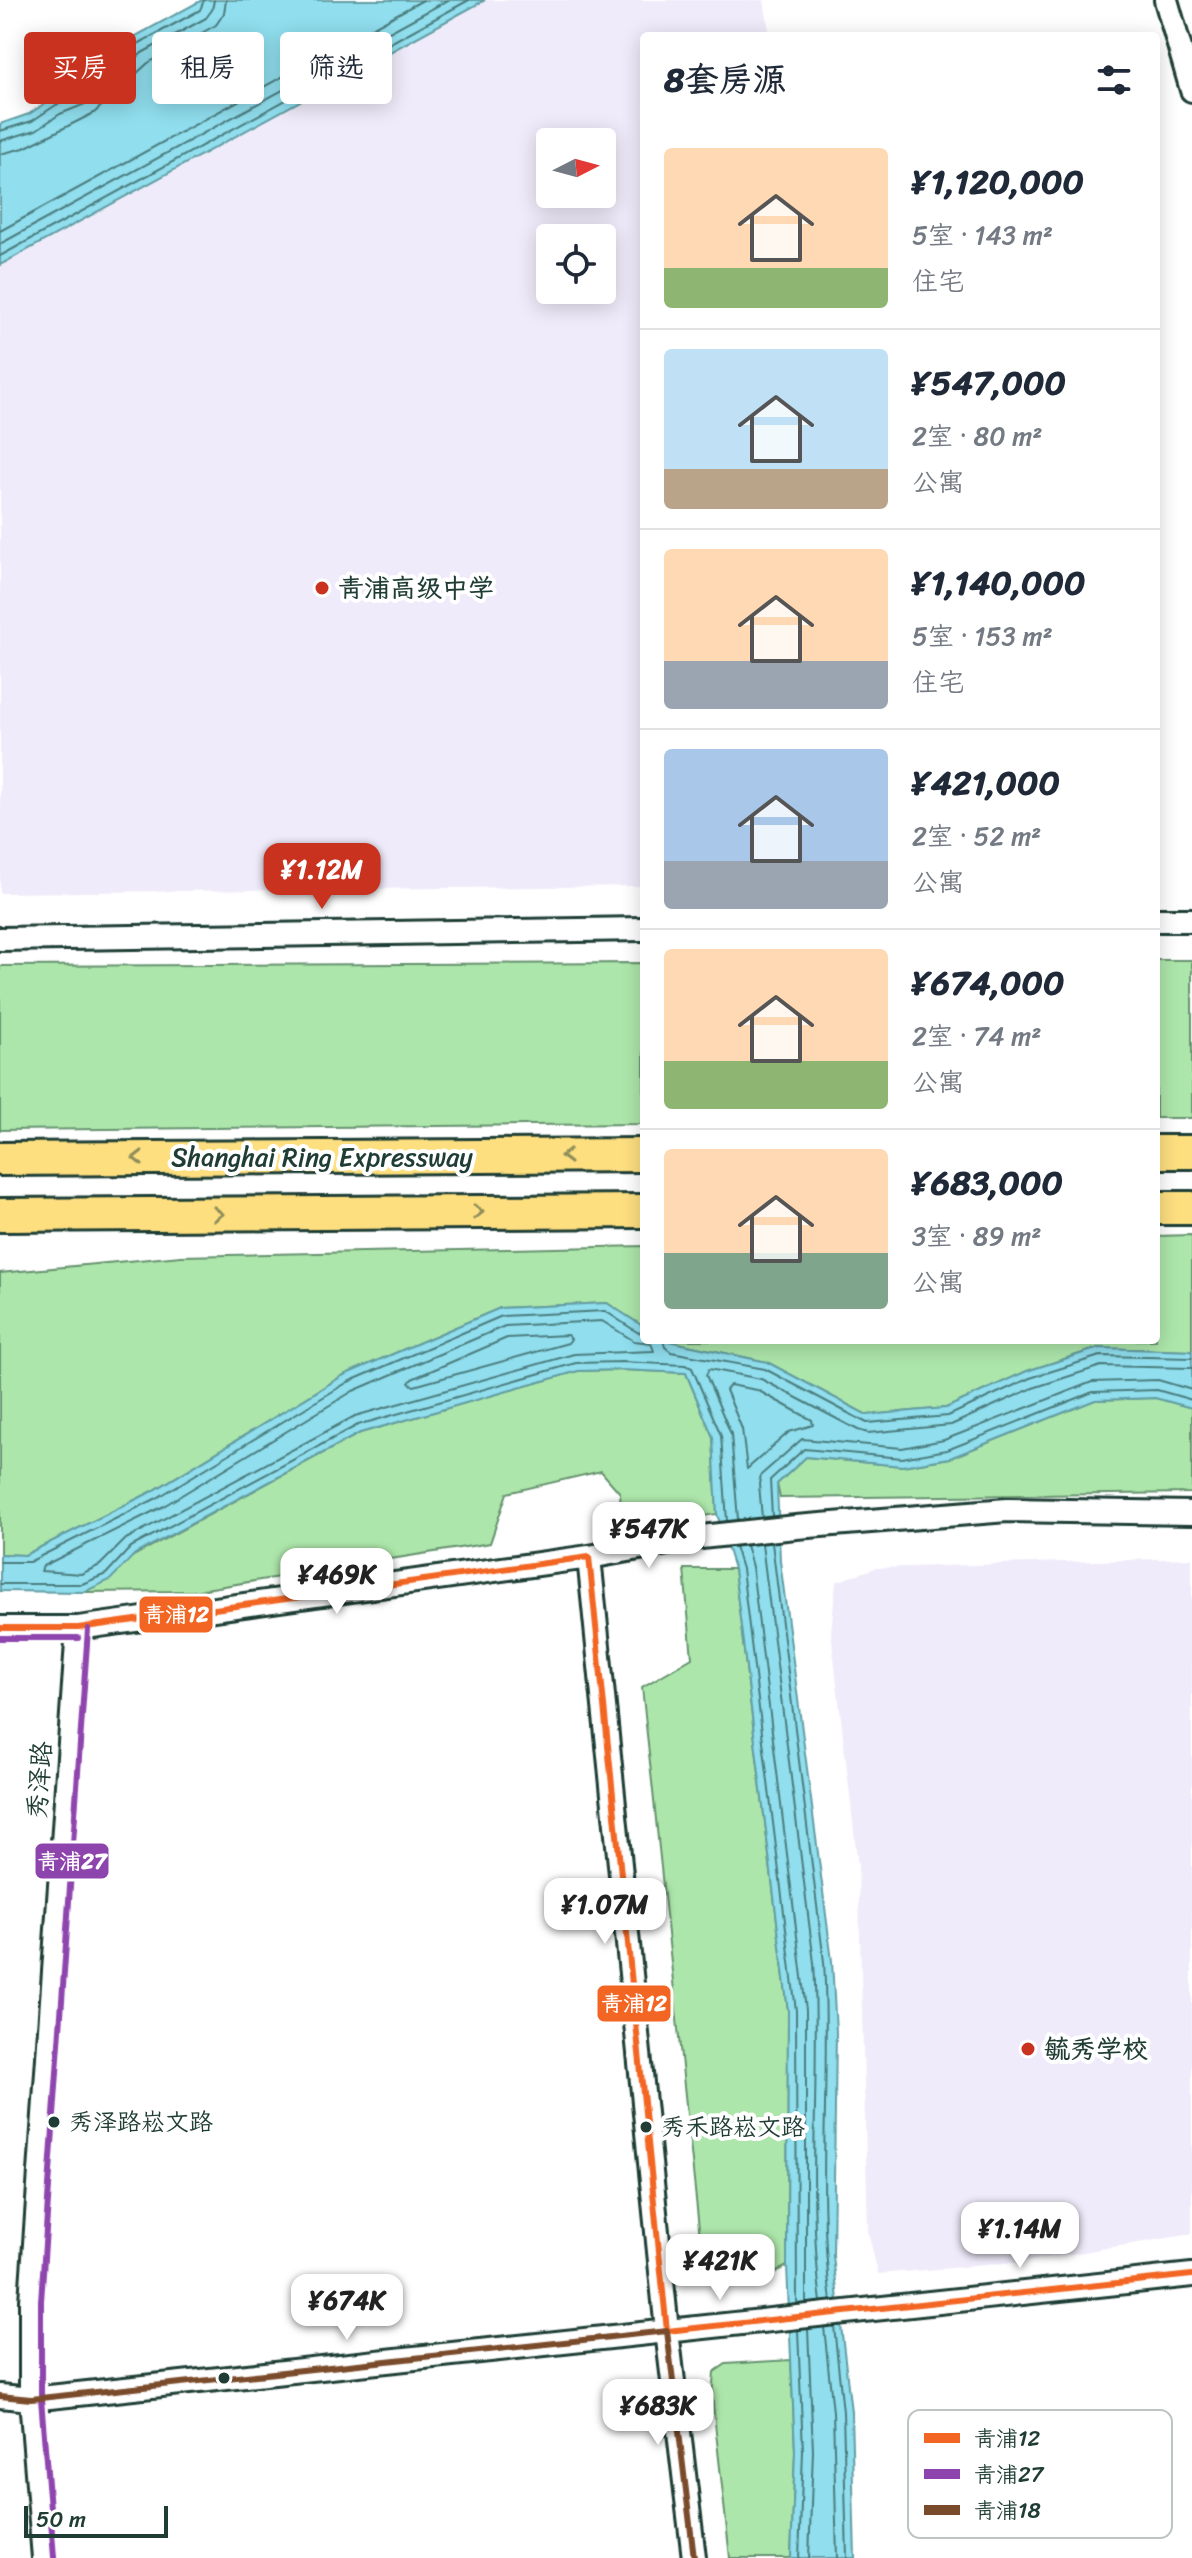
<!DOCTYPE html>
<html lang="zh">
<meta charset="utf-8">
<style>
:root{--surface:#fff;--page:#f2f2f3;--text:#1f2937;--muted:#747a83;--line:#e0e1e3;--accent:#c8321e}
body{margin:0;font-family:Sriracha,"LXGW WenKai TC",sans-serif;background:var(--page);color:var(--text);height:100vh;display:flex;flex-direction:column;font-size:30px;white-space:nowrap}
*{box-sizing:border-box;margin:0}
p{font-size:26px;color:var(--muted)}
.icon{flex:none;width:44px;height:44px;fill:none;stroke:currentColor;stroke-width:2;stroke-linecap:round;stroke-linejoin:round}
.map{position:relative;flex:1;overflow:hidden}
.sheet{position:absolute;left:640px;top:32px;width:520px;height:1312px;display:flex;flex-direction:column;background:var(--surface);border-radius:8px;box-shadow:0 4px 20px #0003}
.sheet>*{flex:none}
.banner{position:absolute;left:24px;top:32px;width:496px;height:72px;display:flex;gap:16px}
.needle{width:52px;rotate:84deg}
.fabs{position:absolute;left:536px;top:128px;display:grid;gap:16px}
.fabs a{display:grid;place-items:center;width:80px;height:80px;border-radius:8px;background:var(--surface);box-shadow:0 4px 20px #0003;font-size:40px}
.scale{position:absolute;left:24px;bottom:20px;width:144px;box-sizing:border-box;padding-left:8px;border:4px solid #1f3d34;border-top:0;font-size:22px;line-height:28px;white-space:nowrap;color:#1f3d34;-webkit-text-stroke:6px #fff;paint-order:stroke}
.price{position:absolute;translate:-50% -68px;padding:0 18px;border-radius:16px;background:#fff;color:#222;font-size:26px;line-height:52px;filter:drop-shadow(0 2px 4px #0008)}
.price::after{content:'';position:absolute;left:50%;top:48px;width:24px;height:18px;margin-left:-12px;background:inherit;clip-path:polygon(0 0,100% 0,50% 100%)}
.price.on{background:var(--accent);color:#fff}
ul{padding:0;list-style:none}
li{display:flex;align-items:center;gap:24px;height:200px;padding:0 24px}
li+li{border-top:2px solid var(--line)}
li span{display:grid;place-items:center;flex:none;width:224px;height:160px;border-radius:8px;color:#555}
li>.icon{margin-inline-start:auto}
span .icon{width:96px;height:96px;fill:#fffc;stroke-width:1}
li b{font-size:34px}
h2{display:flex;justify-content:space-between;align-items:center;height:96px;padding:0 24px;font-size:34px}
.pill{padding:0 28px;border-radius:8px;background:var(--surface);box-shadow:0 4px 20px #0003;font-size:28px;line-height:72px}
.pill.on{background:var(--accent);color:#fff}
.map>svg:first-child{display:block}
</style>
<div class="map">
<svg width="1192" height="2558" viewBox="0 0 1192 2558">
<rect width="100%" height="100%" fill="#fff"/>
<filter id="ink" filterUnits="userSpaceOnUse"><feTurbulence type="fractalNoise" baseFrequency=".0125" numOctaves="2"/><feDisplacementMap in="SourceGraphic" scale="16" xChannelSelector="R" yChannelSelector="G"/><feConvolveMatrix kernelMatrix="1 2 1 2 8 2 1 2 1" color-interpolation-filters="sRGB"/></filter>
<g filter="url(#ink)">
<path fill="#f0ebfa" fill-rule="evenodd" d="M485,0H764L770,36H644V886L0,893V265ZM550,142H602V194H550ZM550,238H602V290H550Z
M1192,1558V2234L1023,2262L878,2274L868,2232L858,1866L831,1632L836,1582L875,1568Z"/>
<path fill="#ade6aa" stroke="#66926f" stroke-width="2" d="M1156,960H1192V1118H1156Z
M644,963V1124L0,1130V966Z
M1192,1235V1351L1098,1348L1027,1371L946,1408L867,1415L767,1362L664,1340H1156V1236Z
M644,1246V1327L607,1303L500,1308L344,1375L153,1491L25,1555L0,1554V1273L181,1256Z
M622,1370L686,1373L713,1437L717,1514L622,1528L620,1493L601,1471L507,1493L490,1543L193,1591L84,1592L89,1580L360,1433L578,1371Z
M1156,1398L1192,1408V1493L780,1498L777,1484L806,1457L902,1466L950,1458L1095,1400Z
M684,1569H734L788,2011L787,2266L774,2273L726,2278L703,2266L642,1687L692,1658Z
M791,2360L795,2451L791,2558H730L712,2396L714,2372L726,2364Z"/>
<path fill="#90deee" stroke="#639ea4" stroke-width="2" d="M202,0H485L0,265V124L29,114L53,98L76,88L132,38Z
M607,1303L644,1327V1340H664L767,1362L867,1415L946,1408L1027,1371L1099,1348L1192,1351V1408L1155,1398L1095,1400L950,1458L902,1466L806,1457L777,1484L780,1561L832,1961L836,2032L833,2256L851,2412L855,2558H791L795,2451L787,2266L788,2011L734,1569L717,1514L713,1437L686,1373L622,1370L578,1371L360,1433L135,1554L110,1580L84,1592L0,1591V1554L25,1555L153,1491L344,1375L500,1308Z"/>
<g fill="none" stroke-linecap="round" stroke-linejoin="round">
<path stroke="#4c7d7e" stroke-width="2" d="M0,131L32,121L56,105L80,95L136,45L200,10L204,0
M0,141L36,130L60,114L85,104L142,53L206,18L212,10L214,0
M0,154L24,148L94,113L148,63L216,25L224,13L226,0
M0,231L423,0
M0,244L448,0
M0,256L469,0
M602,1321L634,1341L651,1343L654,1351L574,1354L355,1416L126,1539L100,1565L81,1574L41,1571L43,1566L162,1507L353,1391L505,1326Z
M567,1335L571,1339L568,1343L414,1386L409,1383L412,1379L507,1338Z
M663,1340L665,1347L671,1352L765,1369L867,1423L948,1416L1030,1378L1100,1356L1192,1358
M730,1385L757,1390L812,1420L813,1425L789,1432L747,1469L742,1429L726,1390Z
M772,1516L770,1480L804,1449L902,1458L947,1450L1093,1392L1157,1390L1192,1400
M762,1518L759,1484L761,1475L802,1439L902,1448L944,1440L1092,1382L1158,1380L1192,1390
M738,1520L731,1434L706,1375L709,1369L761,1379L858,1430L868,1433L951,1425L1033,1388L1101,1366L1192,1368
M772,1543L824,1962C831,2074 816,2191 831,2301
M762,1544L814,1963C821,2076 806,2190 821,2302
M746,1545L752,1567L806,2010V2303
M735,1546L742,1569L796,2011L797,2304
M0,1562H29L157,1498L348,1382L502,1316L605,1311L637,1332L644,1333
M0,1584H82L106,1574L131,1547L358,1425L576,1363L622,1362L685,1365L692,1368L721,1435L727,1521
M834,2326L843,2412L847,2558
M824,2327L833,2412L837,2558
M808,2329L813,2451L809,2558
M798,2330L803,2451L799,2558"/>
<g stroke="#1f3d34" stroke-width="28">
<path id="minor" d="M1166,0L1192,90
M1156,920H1192
M0,939L644,929
M589,1557L667,2331L694,2558
M0,1628H78L589,1557L701,1537L796,1527L1007,1510L1192,1513
M0,2396L31,2399L1192,2275
M44,2558L31,2399V2301L78,1628"/>
</g>
<g stroke="#1f3d34" stroke-width="38">
<path id="highway" d="M1156,1152H1192
M0,1159L644,1155
M1156,1208H1192
M0,1215L644,1211"/>
</g>
<use href="#minor" stroke="#fff" stroke-width="22"/>
<use href="#highway" stroke="#fedf80" stroke-width="32"/>
<g stroke="#fff" stroke-width="12">
<path id="bus-1" d="M589,1557L667,2331
M0,1628H78L589,1557
M667,2331L1192,2275"/>
</g>
<g stroke="#fff" stroke-width="12">
<path id="bus-2" d="M0,1638H78
M54,2557L41,2399V2301L88,1629"/>
</g>
<g stroke="#fff" stroke-width="12">
<path id="bus-3" d="M667,2331L694,2558
M0,2396L31,2399L667,2331"/>
</g>
<use href="#bus-1" stroke="#f26522" stroke-width="6"/>
<use href="#bus-2" stroke="#8e44ad" stroke-width="6"/>
<use href="#bus-3" stroke="#7a4b2a" stroke-width="6"/>
</g>
<defs><path id="oneway-chevron" d="M-2-3.5L2.5 0L-2 3.5" fill="none" stroke-width="1.6" stroke-linecap="round" stroke-linejoin="round" transform="scale(2)"/></defs>
<g stroke="#8e8e5a">
<use href="#oneway-chevron" transform="translate(566 1156) rotate(180)"/>
<use href="#oneway-chevron" transform="translate(138 1158) rotate(180)"/>
<use href="#oneway-chevron" transform="translate(478 1212)"/>
<use href="#oneway-chevron" transform="translate(218 1214)"/>
</g>
</g>
<g fill="#c8321e" stroke="#fff" stroke-width="3">
<circle cx="322" cy="588" r="8"/>
<circle cx="1028" cy="2049" r="8"/>
</g>
<g fill="#1f3d34" stroke="#fff" stroke-width="3">
<circle cx="54" cy="2122" r="7"/>
<circle cx="646" cy="2127" r="7"/>
<circle cx="224" cy="2378" r="7"/>
</g>
<g text-anchor="middle" dominant-baseline="central" stroke-width="8" stroke-linejoin="round" paint-order="stroke">
<g font-size="24" fill="#1f3d34" stroke="#fff" text-anchor="start">
<text x="69" y="2122">秀泽路崧文路</text>
<text x="661" y="2127">秀禾路崧文路</text>
</g>
<g font-size="26" font-weight="bold" fill="#1f3d34" stroke="#fff" text-anchor="start">
<text x="338" y="588">青浦高级中学</text>
<text x="1044" y="2049">毓秀学校</text>
</g>
<g font-size="26" fill="#1f3d34" stroke="#fff">
<text x="322" y="1157">Shanghai Ring Expressway</text>
<text transform="translate(39 1780) rotate(-86)">秀泽路</text>
</g>
</g>
<rect x="908" y="2410" width="264" height="128" rx="12" fill="#fff" stroke="#bcc5c2" stroke-width="2"/>
<rect x="924" y="2433" width="36" height="10" fill="#f26522"/>
<rect x="924" y="2469" width="36" height="10" fill="#8e44ad"/>
<rect x="924" y="2505" width="36" height="10" fill="#7a4b2a"/>
<g font-size="22" fill="#1f3d34">
<text x="974" y="2446">青浦12</text>
<text x="974" y="2482">青浦27</text>
<text x="974" y="2518">青浦18</text>
</g>
<g stroke="#fff" stroke-width="3">
<rect x="138" y="1595" width="76" height="39" rx="8" fill="#f26522"/>
<rect x="34" y="1842" width="76" height="38" rx="8" fill="#8e44ad"/>
<rect x="596" y="1984" width="76" height="39" rx="8" fill="#f26522"/>
</g>
<g font-size="22" text-anchor="middle" font-weight="bold" fill="#fff">
<text x="176" y="1622">青浦12</text>
<text x="72" y="1869">青浦27</text>
<text x="634" y="2011">青浦12</text>
</g>
</svg>
<div class="fabs">
<a><svg class="needle" viewBox="-14 -14 28 28"><path d="M0-13l5 13h-10z" fill="#e53935"/><path d="M0 13l5-13h-10z" fill="#747a83"/></svg></a>
<a><svg class="icon" aria-label="locate" viewBox="0 0 24 24"><circle cx="12" cy="12" r="6"/><path d="M12 2v4M12 18v4M2 12h4M18 12h4"/></svg></a>
</div>
<div class="scale">50 m</div>
<b class="price on" style="left:322px;top:911px">¥1.12M</b>
<b class="price" style="left:649px;top:1570px">¥547K</b>
<b class="price" style="left:337px;top:1616px">¥469K</b>
<b class="price" style="left:605px;top:1946px">¥1.07M</b>
<b class="price" style="left:1020px;top:2270px">¥1.14M</b>
<b class="price" style="left:720px;top:2302px">¥421K</b>
<b class="price" style="left:347px;top:2342px">¥674K</b>
<b class="price" style="left:658px;top:2447px">¥683K</b>
<div class="banner">
<a class="pill on">买房</a>
<a class="pill">租房</a>
<a class="pill">筛选</a>
</div>
<section class="sheet">
<h2>8套房源<svg class="icon" aria-label="filters" viewBox="0 0 24 24"><path d="M4 7h16M4 17h16"/><circle cx="9" cy="7" r="2"/><circle cx="15" cy="17" r="2"/></svg></h2>
<ul>
<li><span style="background:linear-gradient(#ffd9b3 75%,#8fb573 0)"><svg class="icon" aria-label="home" viewBox="0 0 24 24"><path d="M3 11l9-7 9 7M6 9v11h12V9"/></svg></span><div><b>¥1,120,000</b><p>5室 · 143 m²</p><p>住宅</p></div></li>
<li><span style="background:linear-gradient(#bfe0f5 75%,#b9a48a 0)"><svg class="icon" aria-label="home" viewBox="0 0 24 24"><path d="M3 11l9-7 9 7M6 9v11h12V9"/></svg></span><div><b>¥547,000</b><p>2室 · 80 m²</p><p>公寓</p></div></li>
<li><span style="background:linear-gradient(#ffd9b3 70%,#9aa5b1 0)"><svg class="icon" aria-label="home" viewBox="0 0 24 24"><path d="M3 11l9-7 9 7M6 9v11h12V9"/></svg></span><div><b>¥1,140,000</b><p>5室 · 153 m²</p><p>住宅</p></div></li>
<li><span style="background:linear-gradient(#a9c7e8 70%,#9aa5b1 0)"><svg class="icon" aria-label="home" viewBox="0 0 24 24"><path d="M3 11l9-7 9 7M6 9v11h12V9"/></svg></span><div><b>¥421,000</b><p>2室 · 52 m²</p><p>公寓</p></div></li>
<li><span style="background:linear-gradient(#ffd9b3 70%,#8fb573 0)"><svg class="icon" aria-label="home" viewBox="0 0 24 24"><path d="M3 11l9-7 9 7M6 9v11h12V9"/></svg></span><div><b>¥674,000</b><p>2室 · 74 m²</p><p>公寓</p></div></li>
<li><span style="background:linear-gradient(#ffd9b3 65%,#7fa58c 0)"><svg class="icon" aria-label="home" viewBox="0 0 24 24"><path d="M3 11l9-7 9 7M6 9v11h12V9"/></svg></span><div><b>¥683,000</b><p>3室 · 89 m²</p><p>公寓</p></div></li>
</ul>
</section>
</div>
